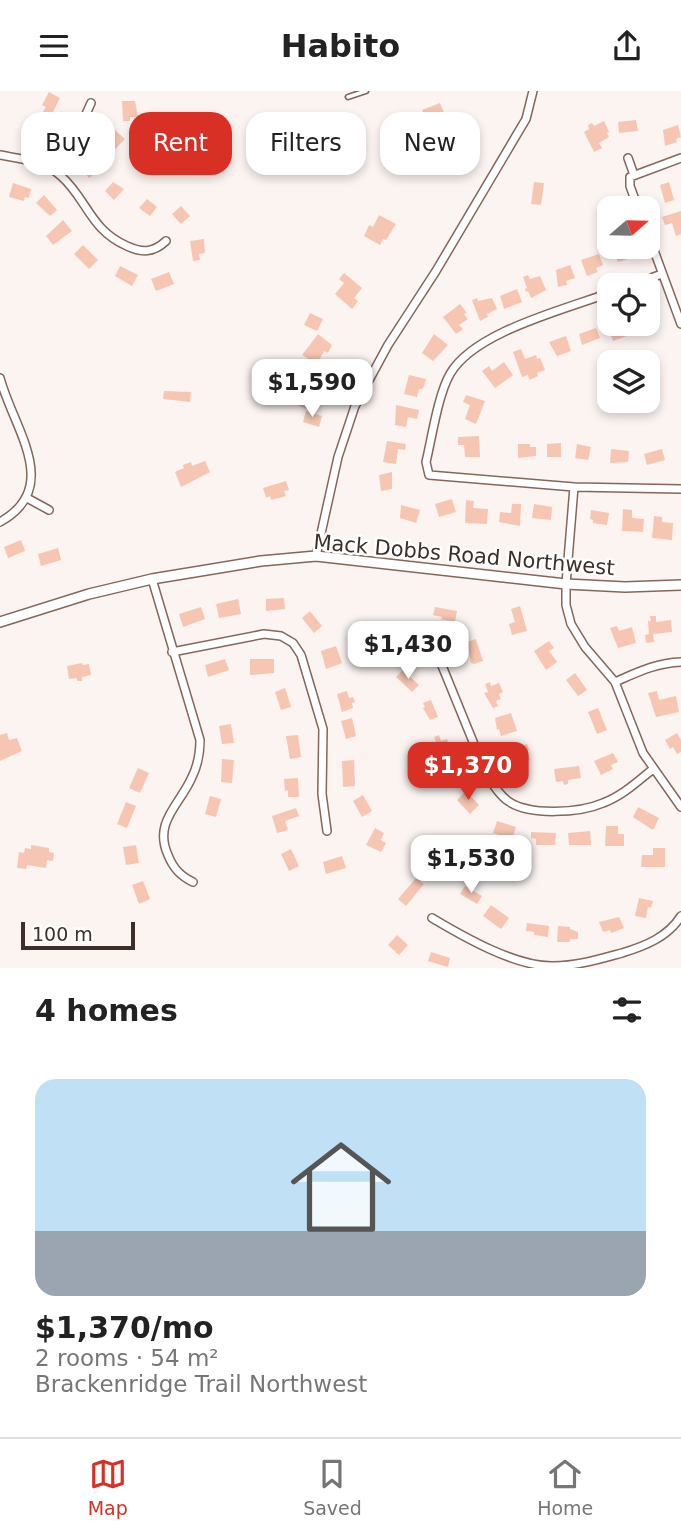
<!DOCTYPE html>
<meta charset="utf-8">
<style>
:root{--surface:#fff;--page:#f6f6f6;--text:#222;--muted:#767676;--line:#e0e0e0;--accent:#d93025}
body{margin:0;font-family:"DejaVu Sans",sans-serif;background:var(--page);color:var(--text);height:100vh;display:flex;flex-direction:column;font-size:26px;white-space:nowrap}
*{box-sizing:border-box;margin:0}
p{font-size:23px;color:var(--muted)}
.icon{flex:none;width:38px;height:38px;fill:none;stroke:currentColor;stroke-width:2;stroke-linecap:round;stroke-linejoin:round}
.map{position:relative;height:877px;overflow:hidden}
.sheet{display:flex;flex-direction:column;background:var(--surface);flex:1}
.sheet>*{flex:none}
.banner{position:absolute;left:21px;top:21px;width:640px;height:63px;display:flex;gap:14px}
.needle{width:46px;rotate:70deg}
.fabs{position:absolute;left:597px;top:105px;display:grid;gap:14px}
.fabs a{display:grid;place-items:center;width:63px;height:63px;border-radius:14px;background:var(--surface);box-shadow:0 4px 10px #0003;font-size:35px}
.scale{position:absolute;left:21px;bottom:18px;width:114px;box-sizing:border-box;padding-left:7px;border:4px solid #3c2e28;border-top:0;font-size:19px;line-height:24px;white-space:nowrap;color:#3c2e28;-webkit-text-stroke:5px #fff;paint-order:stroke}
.price{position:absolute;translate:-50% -60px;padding:0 16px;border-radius:14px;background:#fff;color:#222;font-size:23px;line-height:46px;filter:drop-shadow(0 2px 4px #0008)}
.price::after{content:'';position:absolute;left:50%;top:42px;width:21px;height:16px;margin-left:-10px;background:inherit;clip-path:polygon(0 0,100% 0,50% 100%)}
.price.on{background:var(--accent);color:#fff}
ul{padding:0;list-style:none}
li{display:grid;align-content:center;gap:14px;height:371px;padding:0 35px}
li+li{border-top:2px solid var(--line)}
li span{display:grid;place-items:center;height:217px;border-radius:21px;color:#555}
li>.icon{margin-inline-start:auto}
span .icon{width:126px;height:126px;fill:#fffc;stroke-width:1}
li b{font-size:30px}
h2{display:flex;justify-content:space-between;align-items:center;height:84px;padding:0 35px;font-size:30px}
.chip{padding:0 24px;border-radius:21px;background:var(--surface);box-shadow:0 4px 10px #0003;font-size:24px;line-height:63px}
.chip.on{background:var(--accent);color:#fff}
header{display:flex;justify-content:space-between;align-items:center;height:91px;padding:0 35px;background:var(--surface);font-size:32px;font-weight:800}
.menu{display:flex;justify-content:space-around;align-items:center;height:98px;border-top:2px solid var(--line);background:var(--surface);font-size:19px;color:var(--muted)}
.menu a{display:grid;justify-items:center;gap:4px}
.menu .on{color:var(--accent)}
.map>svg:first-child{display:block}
</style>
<header><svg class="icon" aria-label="menu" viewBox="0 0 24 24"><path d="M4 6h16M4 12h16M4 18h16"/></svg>Habito<svg class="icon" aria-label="share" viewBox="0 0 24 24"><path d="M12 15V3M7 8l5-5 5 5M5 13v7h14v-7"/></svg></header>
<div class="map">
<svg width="681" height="877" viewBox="0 0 681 877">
<rect width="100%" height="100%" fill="#fcf4f1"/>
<path fill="#f6c6b2" d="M49,1L60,7L51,25L43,21L46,16L42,14Z
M122,10H135L138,26H130V30H123Z
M440,12L450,36L443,38L445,42L437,45L435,39L431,40L422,19Z
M299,27L312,50L302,56L299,51L295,54L292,50L295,48L291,41L287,44L283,37Z
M636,29L638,40L619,42L618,31Z
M604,30L609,41L607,42L609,46L599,52L602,57L594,61L584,41L589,38L588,34L592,32L594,35Z
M29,33L47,42L42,52L24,42Z
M678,34L681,46L676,48L677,51L665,55L663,39Z
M114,38L125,48L114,59L110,55L106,59L100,52Z
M315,48L324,52L319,66L309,62Z
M86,65L92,72L96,69L99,74L97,75L100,79L89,87L77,71Z
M113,91L124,98L114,109L105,100Z
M534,91L544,92L541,114L531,113Z
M669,91L674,109L665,112L660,94Z
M13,92L31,98L29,107L25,106L24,110L9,106Z
M44,104L57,119L50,125L36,112Z
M147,108L157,116L150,125L139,117Z
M181,115L190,125L181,133L172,123Z
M681,120V143L676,145L672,132L665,134L662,126Z
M379,124L396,133L386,149L383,148L380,154L364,145L369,134L373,136Z
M63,129L72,140L53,154L46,145Z
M204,148L205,162L199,163L200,169L193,170L190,150Z
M83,154L98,169L89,178L74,163Z
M620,156H632L636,165L618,171L614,160Z
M599,163L603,174L596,177L598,181L587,185L581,169Z
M570,174L575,187L566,190L567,194L558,196L556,179Z
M120,175L138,184L132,195L115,185Z
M169,181L174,193L156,200L151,188Z
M344,182L362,197L354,207L358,210L352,218L335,203L344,192L339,188Z
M528,184L530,188L540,185L546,199L531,207L528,200L526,201L525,198L527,197L523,186Z
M517,198L522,211L504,218L500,205Z
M477,207L478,210L492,207L497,218L487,223L488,226L480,230L472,209Z
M460,213L467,222L464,223L468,228L459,234L463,238L456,243L443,226Z
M655,214L659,228L648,232V217Z
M310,222L323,228L317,240L304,234Z
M609,230V233H615L616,235L631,233L635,242L613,250L606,231Z
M596,237L600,247L582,254L579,243Z
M318,243L332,254L328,262L324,260L317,273L302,264Z
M434,243L448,254L433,270L422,262Z
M566,245L571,260L557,265L549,251Z
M521,258L525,268L536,264L537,268L540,267L545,279L537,282L538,285L529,289L528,284L522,286L513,261Z
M504,271L513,284L495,297L482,280L489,275L492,280Z
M409,284L426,288L424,295L422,298H419L417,306L404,303Z
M296,294L316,302L309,319L290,311Z
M164,300L191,301L190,311L163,308Z
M466,304L485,310L476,333L465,328L470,314L463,311Z
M396,314L419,319L417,328L408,326L406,336L395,334Z
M306,320L322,325L319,336L303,331Z
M479,345L480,366H465L464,354H458V346Z
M387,350L406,353L405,359L398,358L396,373L383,371Z
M561,352V366H547V353Z
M518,353H530V356H536V365L518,367Z
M577,353L591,356L588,369L575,367Z
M611,358L629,360L628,371L610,372Z
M662,358L665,369L647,374L644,363Z
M205,370L210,381L181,396L175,381L184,377L183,374L191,371L192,375Z
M392,381V398L381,400L379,384Z
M286,390L289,399L284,400L286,405L271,409L270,405L266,407L263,397Z
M452,408L456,421L439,426L435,413Z
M466,409L474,410L473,417L488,418L487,433L465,432Z
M512,413H521L520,435L499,431L500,421L511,422Z
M534,413L552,416L551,429L532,427Z
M401,414L420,419L416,432L400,427Z
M623,418L632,419V427L644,428L643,441L622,440Z
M591,419L609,422L607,434L593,432V429L590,428Z
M654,425L662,426V431L673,432L672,449L652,447Z
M21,449L25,460L8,467L4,456Z
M58,457L61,469L41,475L38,463Z
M284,507L285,518L266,520V508Z
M238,508L241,523L219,527L216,513Z
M520,515L527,540L512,544L509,533L515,531L511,518Z
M201,516L205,528L183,536L179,523Z
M435,516L457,520L455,531L441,528L442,526L433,524Z
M310,520L322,535L314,542L302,527Z
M650,525H656V531L671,529L672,541L653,543L654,551L646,552L645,544L649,543L648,530H651Z
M398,534L403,537L401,542L406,545L401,558L390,553Z
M617,535L619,540L632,536L636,552L618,557L610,537Z
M476,548L483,570L474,573L471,572L467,551Z
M549,550L554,557L549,560L557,571L546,579L534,560Z
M336,555L342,572L326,578L321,560Z
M225,568L229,579L208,586L205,574Z
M250,568H274V582L250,584Z
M82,572L83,574L89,573L91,584L82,586V590H77V587L69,588L67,575Z
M403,579L419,594L412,601L396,586Z
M575,582L587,599L578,605L566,589Z
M490,591L491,595L499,592L503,601L499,603L501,608L496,610L498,615L493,617L484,602L488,601L485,593Z
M285,597L291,616L281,619L275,601Z
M347,600L349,607L353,606L355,611L352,612L353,617L342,621L337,603Z
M657,600L659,609L676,605L679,621L656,626L648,602Z
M431,609L438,626L430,629L423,617L425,616L423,612Z
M598,617L607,639L597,643L588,621Z
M511,622L517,640L501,645L499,638L497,639L495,627Z
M352,627L356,645L346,648L341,630Z
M231,633L234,652L222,653L219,635Z
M7,642L9,649L17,647L22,660L0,670V644Z
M677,642L681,649V661L677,663L673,656L670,658L665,649Z
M298,644L301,666L290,668L286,645Z
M439,644L441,650L447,648L451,660L436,665L433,656L437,654L434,646Z
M527,653L529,659L526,660L530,669L526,670L527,673L515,679L507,668L511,667L508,661Z
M613,662L618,671L611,674L613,678L601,684L594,670Z
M222,668L234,669L232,692L221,691Z
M454,668L463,687L453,691L450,685L443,686L441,680L445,678L443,673Z
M354,669L355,695L343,696L342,670Z
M579,675L581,687L568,689V693L564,694L563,690L556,691L554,678Z
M138,677L149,682L140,702L129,697Z
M298,687L299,706H288V699L285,700L284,688Z
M466,700L479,714L470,723L457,709Z
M363,704L372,720L362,726L353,710Z
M210,705L221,708L216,726L205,723Z
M126,711L136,715L127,737L117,733Z
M638,716L659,727L653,739L633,726Z
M296,717L299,725L285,730L288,739L277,742L272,725Z
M497,730L516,736L512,748L493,742Z
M606,735H618V743H624V755H605Z
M375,737L384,742L381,749L386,752L381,761L366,754Z
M590,740L591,754H569L568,742Z
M531,741L556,742L555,754H536V748L531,747Z
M31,754L49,757V761L54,762L53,770L47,769L46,777L27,774L26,778L17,777L19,761L24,762L25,757L31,758Z
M136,754L139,772L126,774L123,756Z
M653,757H665V776H641L642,764H653Z
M291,758L299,775L289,780L281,763Z
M342,765L346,777L326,783L323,771Z
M416,787L424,793L406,815L398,808Z
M143,790L150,808L139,813L132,794Z
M465,795L482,805L477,813L460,803Z
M639,807L653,810L651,817L648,816L646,827L635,825Z
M491,814L509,827L501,838L483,825Z
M619,826L624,837L611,842L610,839L603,841L599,831Z
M527,832L549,835L548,846L534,844V841L526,840Z
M558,835L570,836V838L578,841V848H570V851H557Z
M397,844L408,854L399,864L388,854Z
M431,861L450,867L448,876L428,870Z"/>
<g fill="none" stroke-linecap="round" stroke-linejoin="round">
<g stroke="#856659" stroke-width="7">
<path id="service" d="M348,6L366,0"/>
</g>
<g stroke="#856659" stroke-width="10">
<path id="minor" d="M0,64C20,68 45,70 61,85C87,108 90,139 127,155C142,162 153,162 166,150
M628,67L634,84
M53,79L78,41L91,12
M638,117L630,95V86L681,67
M648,143L681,233
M631,194L662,183
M609,202C563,219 474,241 450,283C438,304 432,346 426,371L429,384L574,396L681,398
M0,287C13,337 63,396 0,431
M574,396L566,493V514L571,533L585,556L615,591L643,662L681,716
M27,407L49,419
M316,465L338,366L355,315L388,254L436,180L526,28L533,0
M152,488L200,649C200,662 198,674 192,686C180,714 153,731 168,764C173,777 180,785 193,791
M436,560L485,680C491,691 498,703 508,710C529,725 580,722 603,712C622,705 637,691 653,678
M172,561L264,543L281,545L293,552L301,564L323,638L322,703L327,740
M615,591C638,581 656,572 681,571
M432,827C464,846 516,876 553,875C577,875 600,868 622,862C645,855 668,846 681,825"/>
</g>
<g stroke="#856659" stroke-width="12">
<path id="tertiary" d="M0,531L89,503L152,488L261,470L316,465L566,493L625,496L681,494"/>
</g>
<use href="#service" stroke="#fff" stroke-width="3.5"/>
<use href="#minor" stroke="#fff" stroke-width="7"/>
<use href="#tertiary" stroke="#fff" stroke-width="9"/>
</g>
<g text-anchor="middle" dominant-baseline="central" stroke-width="5" stroke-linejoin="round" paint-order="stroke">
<g font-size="21" fill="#3c2e28" stroke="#fff">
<text transform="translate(464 464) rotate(5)">Mack Dobbs Road Northwest</text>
</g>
</g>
</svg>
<div class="fabs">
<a><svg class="needle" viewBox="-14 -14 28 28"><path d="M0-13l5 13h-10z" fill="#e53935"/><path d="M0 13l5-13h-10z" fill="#767676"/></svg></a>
<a><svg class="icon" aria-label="locate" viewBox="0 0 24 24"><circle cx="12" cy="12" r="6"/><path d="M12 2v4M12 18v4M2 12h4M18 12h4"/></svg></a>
<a><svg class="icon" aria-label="layers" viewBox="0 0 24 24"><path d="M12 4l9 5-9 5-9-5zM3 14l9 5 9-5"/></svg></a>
</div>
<div class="scale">100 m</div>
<b class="price" style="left:312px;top:328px">$1,590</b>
<b class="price" style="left:408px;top:590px">$1,430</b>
<b class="price on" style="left:468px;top:711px">$1,370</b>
<b class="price" style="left:471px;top:804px">$1,530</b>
<div class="banner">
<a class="chip">Buy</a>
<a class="chip on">Rent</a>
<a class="chip">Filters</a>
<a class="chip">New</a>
</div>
</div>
<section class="sheet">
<h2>4 homes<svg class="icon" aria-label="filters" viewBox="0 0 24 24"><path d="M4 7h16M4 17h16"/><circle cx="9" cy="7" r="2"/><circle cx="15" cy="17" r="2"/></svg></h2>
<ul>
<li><span style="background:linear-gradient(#bfe0f5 70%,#9aa5b1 0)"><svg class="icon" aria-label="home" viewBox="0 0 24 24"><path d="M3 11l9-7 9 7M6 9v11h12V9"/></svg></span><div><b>$1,370/mo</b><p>2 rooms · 54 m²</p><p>Brackenridge Trail Northwest</p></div></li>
</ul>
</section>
<nav class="menu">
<a class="on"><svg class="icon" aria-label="map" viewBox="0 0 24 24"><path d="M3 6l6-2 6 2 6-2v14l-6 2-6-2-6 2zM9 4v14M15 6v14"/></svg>Map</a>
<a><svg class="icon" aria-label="saved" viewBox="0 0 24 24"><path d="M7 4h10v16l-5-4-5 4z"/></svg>Saved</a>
<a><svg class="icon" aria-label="home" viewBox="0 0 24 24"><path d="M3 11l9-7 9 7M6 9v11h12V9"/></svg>Home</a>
</nav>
